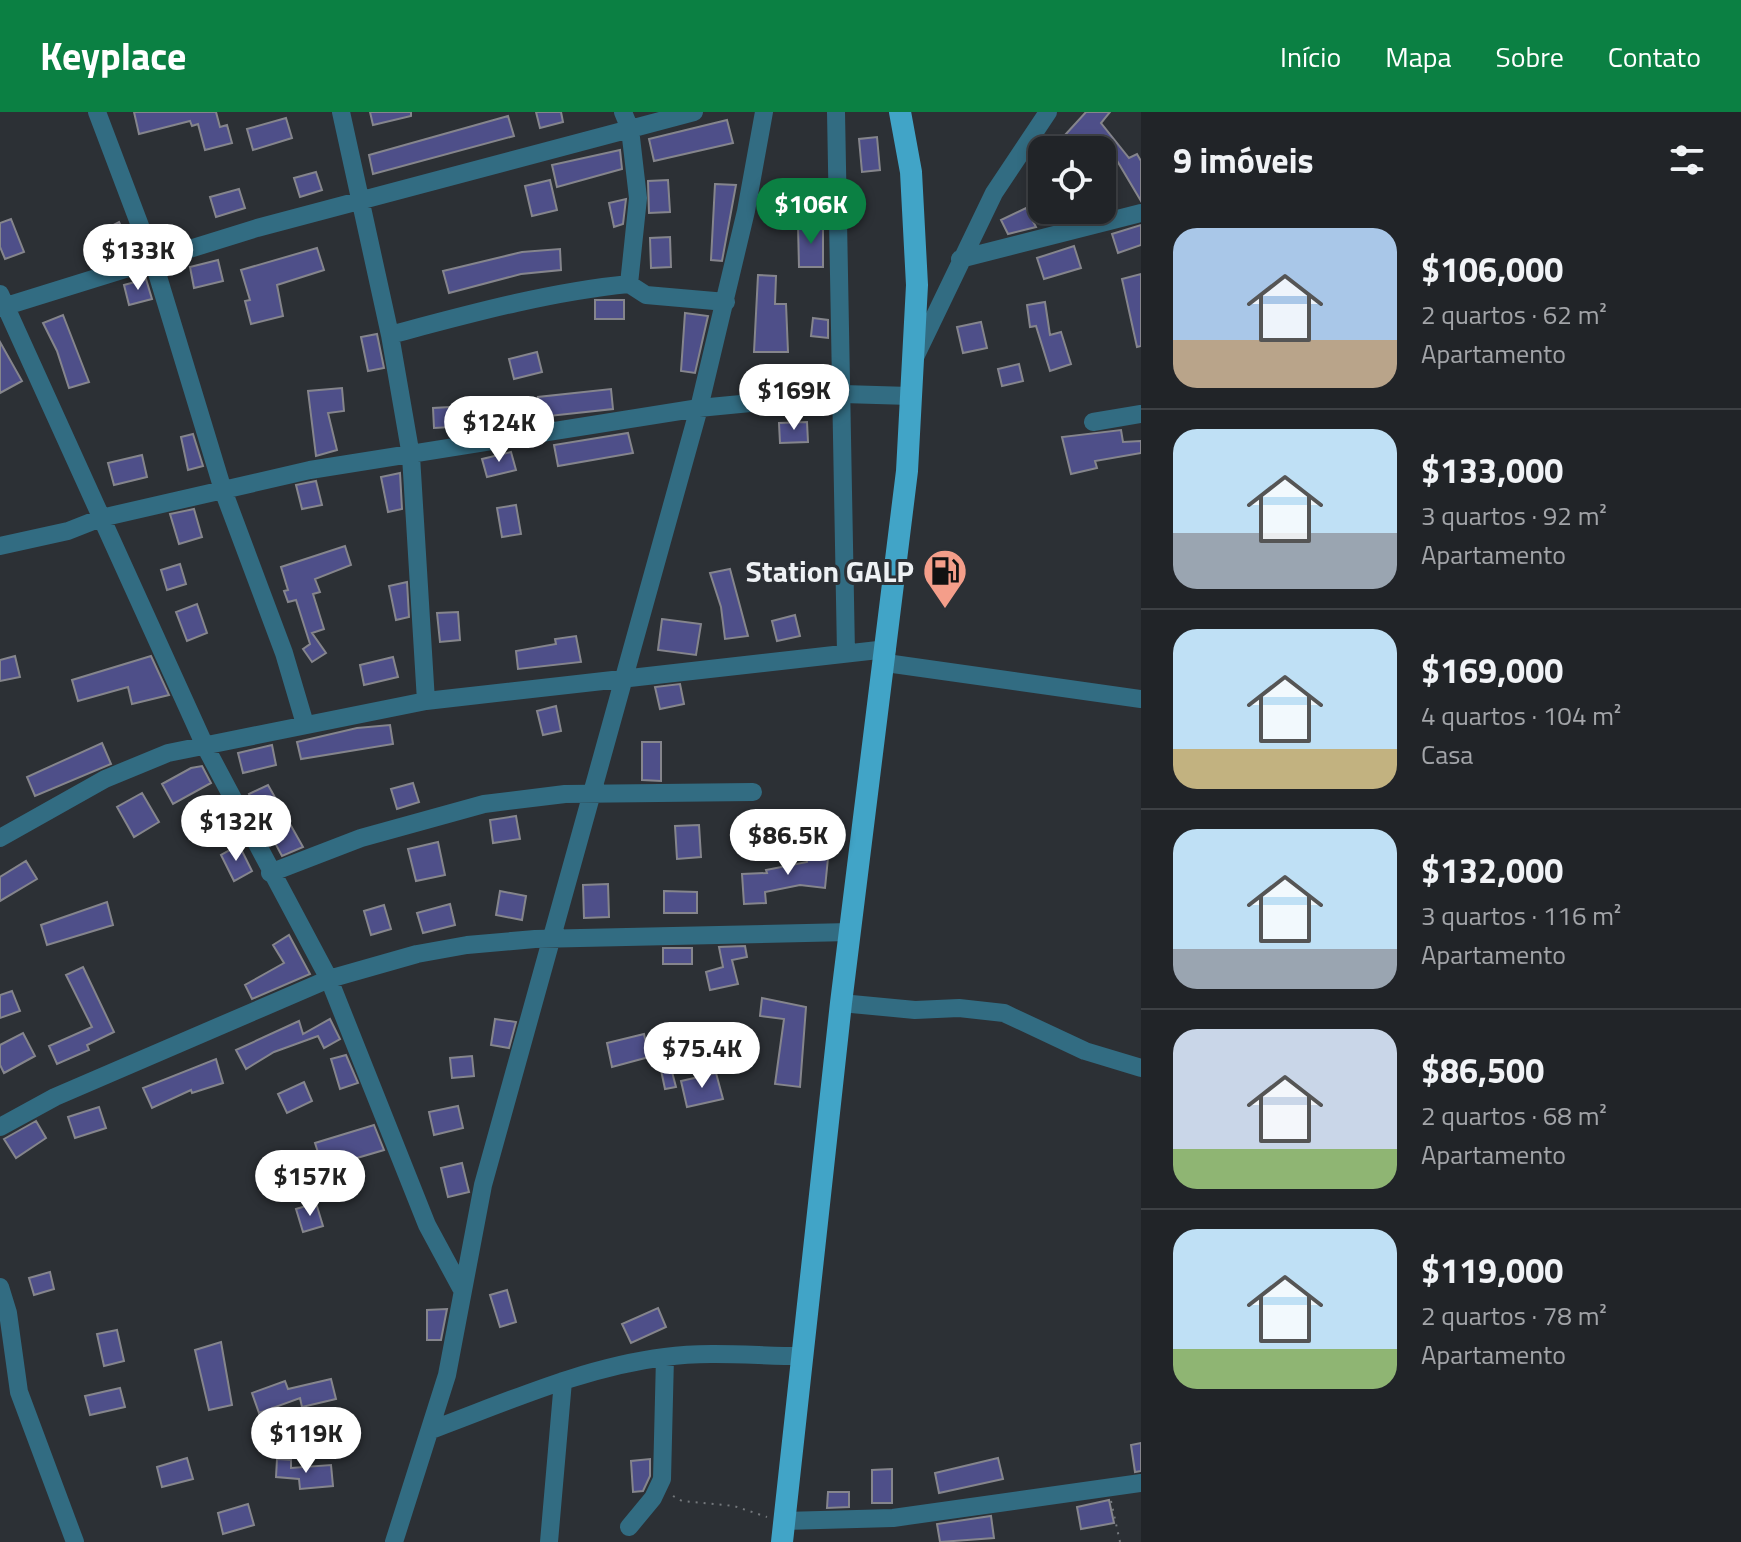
<!DOCTYPE html>
<html lang="pt">
<meta charset="utf-8">
<style>
:root{--surface:#212428;--page:#2d3034;--text:#f1f3f6;--muted:#a2a4a8;--line:#3e4145;--accent:#0b8043}
body{margin:0;font-family:"Titillium Web",sans-serif;background:var(--page);color:var(--text);height:100vh;display:flex;flex-direction:column;font-size:30px;white-space:nowrap}
*{box-sizing:border-box;margin:0}
p{font-size:26px;color:var(--muted)}
.icon{flex:none;width:44px;height:44px;fill:none;stroke:currentColor;stroke-width:2;stroke-linecap:round;stroke-linejoin:round}
.map{position:relative;flex:1;overflow:hidden}
.drawer{display:flex;flex-direction:column;background:var(--surface);width:600px}
.drawer>*{flex:none}
.controls{position:absolute;left:1028px;top:24px;display:grid;gap:16px}
.controls a{display:grid;place-items:center;width:88px;height:88px;border-radius:16px;background:var(--surface);box-shadow:0 4px 12px #0003,0 0 0 2px var(--line);font-size:40px}
.price{position:absolute;translate:-50% -68px;padding:0 18px;border-radius:28px;background:#fff;color:#222;font-size:26px;line-height:52px;filter:drop-shadow(0 2px 4px #0008)}
.price::after{content:'';position:absolute;left:50%;top:48px;width:24px;height:18px;margin-left:-12px;background:inherit;clip-path:polygon(0 0,100% 0,50% 100%)}
.price.active{background:var(--accent);color:#fff}
ul{padding:0;list-style:none}
li{display:flex;align-items:center;gap:24px;height:200px;padding:0 32px}
li+li{border-top:2px solid var(--line)}
li span{display:grid;place-items:center;flex:none;width:224px;height:160px;border-radius:24px;color:#555}
li>.icon{margin-inline-start:auto}
span .icon{width:96px;height:96px;fill:#fffc;stroke-width:1}
li b{font-size:34px}
h2{display:flex;justify-content:space-between;align-items:center;height:96px;padding:0 32px;font-size:34px}
header{display:flex;align-items:center;gap:48px;box-sizing:border-box;height:112px;padding:0 40px;background:var(--accent);color:#fff}
header strong{font-size:38px}
nav{display:flex;gap:44px;margin-inline-start:auto;font-size:28px}
main{display:flex;flex:1;min-height:0}
.map>svg:first-child{display:block}
</style>
<header>
<strong>Keyplace</strong>
<nav><a>Início</a><a>Mapa</a><a>Sobre</a><a>Contato</a></nav>
</header>
<main>
<div class="map">
<svg width="1141" height="1430" viewBox="0 0 1141 1430">
<rect width="100%" height="100%" fill="#2c3035"/>
<path fill="#4e4f89" stroke="#85858c" stroke-width="2" d="M134,0H216L220,15L227,13L232,31L205,38L198,12L192,14L190,9L139,22Z
M370,0H411V4L373,13Z
M536,0H561L563,10L540,16Z
M1086,0H1110L1101,11L1129,46L1137,42L1141,49V89L1116,47L1109,52L1102,38L1089,27L1080,37L1065,23Z
M508,4L514,24L373,62L369,43Z
M286,6L292,26L253,38L247,17Z
M727,8L733,31L654,49L649,27Z
M877,25L880,58L862,60L859,27Z
M620,38L622,57L557,75L552,53Z
M316,60L322,78L300,85L294,66Z
M550,68L557,98L532,104L525,74Z
M668,68L670,100L649,101L648,69Z
M715,72L736,73L722,149L711,148Z
M239,77L245,96L216,105L210,85Z
M626,87L623,112L614,115L609,91Z
M1026,96L1036,115L1008,122L1001,108Z
M11,107L24,140L5,147L0,135V111Z
M119,110L130,133L103,147L92,124Z
M798,113H823V155H799Z
M1141,113V133L1118,141L1112,122Z
M670,125L671,155L651,156L650,126Z
M1074,134L1081,156L1044,167L1037,146Z
M317,136L324,158L277,173L283,204L251,212L245,189L250,188L241,158Z
M560,137L561,158L521,162L449,181L443,159L522,140Z
M218,148L223,169L194,176L190,155Z
M1141,162V234L1137,235L1122,167Z
M758,163L776,164L775,192H786L788,240H754Z
M146,167L152,187L129,193L124,173Z
M595,188H624V207H595Z
M1045,190L1050,223L1061,220L1071,252L1050,259L1036,214L1030,215L1027,193Z
M685,201L708,204L695,261L681,259Z
M63,203L89,270L69,276L57,239L43,211Z
M813,206L828,208V226L811,224Z
M981,210L987,236L963,241L957,215Z
M377,222L384,256L368,259L361,225Z
M0,230L22,269L0,281Z
M537,240L542,260L514,267L509,247Z
M1019,252L1023,269L1002,274L998,257Z
M342,276L344,299L328,301L337,338L316,344L308,279Z
M611,277L613,297L540,305L538,285Z
M468,294L469,314L434,316L433,296Z
M807,310L808,330L780,331L779,311Z
M1121,318L1123,330L1141,329V341L1095,349L1097,356L1071,362L1062,325Z
M628,321L633,341L558,354L554,333Z
M193,322L203,354L188,358L181,325Z
M511,340L516,358L487,365L482,347Z
M142,343L147,365L114,373L108,351Z
M400,361L402,397L388,400L381,365Z
M316,369L322,393L302,397L296,373Z
M516,393L521,422L502,425L497,396Z
M194,397L202,425L179,432L170,402Z
M345,434L351,453L315,467L320,480L313,482L324,517L312,521L326,541L312,550L303,537L310,532L296,488L288,490L284,479L288,478L281,455Z
M180,452L186,472L167,478L161,458Z
M730,457L748,524L725,527L721,495L710,461Z
M407,470L409,505L396,508L389,474Z
M197,492L207,521L187,529L176,500Z
M458,500L460,528L440,530L437,501Z
M795,503L800,524L777,529L772,509Z
M662,507L701,512L696,543L658,538Z
M576,524L581,550L518,557L516,539L556,532L555,527Z
M15,544L20,565L0,569V548Z
M151,544L169,583L132,592L128,575L78,589L72,568Z
M393,545L398,565L364,573L360,553Z
M680,572L684,592L660,597L655,575Z
M556,594L561,619L543,623L537,599Z
M390,613L393,632L301,647L297,630L357,616Z
M642,630H661V669L642,668Z
M102,631L111,652L35,684L27,665Z
M272,633L276,653L243,661L238,641Z
M202,654L211,671L173,692L162,672L191,656Z
M413,671L419,690L397,697L391,677Z
M268,673L303,735L282,744L249,682Z
M142,681L159,710L134,725L117,695Z
M516,704L520,727L493,731L490,708Z
M699,713L701,745L677,747L675,714Z
M438,730L445,763L416,769L408,737Z
M239,733L252,759L234,769L221,743Z
M809,734L829,736L825,776L800,773L765,780L766,791L744,792L742,762L767,761L766,758L807,750Z
M26,749L37,767L0,789V765Z
M608,772L609,805L584,806L583,773Z
M500,779L526,784L522,808L496,803Z
M664,779L697,780V801H664Z
M107,790L113,813L47,833L41,813Z
M450,792L455,813L423,821L417,801Z
M384,793L391,817L371,823L364,799Z
M289,823L310,862L252,887L245,873L284,851L273,833Z
M745,834L747,845L732,848L738,872L710,878L706,860L723,855L719,835Z
M663,836H692V852H663Z
M83,855L114,920L87,933L89,938L57,952L49,934L92,915L66,863Z
M12,879L20,899L0,906V883Z
M762,886L806,895L800,975L775,972L784,907L760,904Z
M330,907L340,927L324,936L318,924L274,940L246,957L236,938L299,909L303,922Z
M495,907L516,910L509,936L491,933Z
M23,921L35,944L4,961L0,953V933Z
M644,922L649,945L612,955L607,931Z
M346,943L358,971L340,977L331,947Z
M472,944L474,964L452,966L450,946Z
M216,947L223,971L192,981L191,978L152,996L143,976Z
M671,956L676,975L665,977L661,958Z
M716,961L723,987L687,995L681,969Z
M304,970L312,989L287,1001L278,982Z
M458,994L463,1016L434,1023L429,1000Z
M99,995L106,1016L75,1026L68,1005Z
M36,1009L46,1026L16,1046L4,1027Z
M374,1013L384,1038L323,1056L315,1031Z
M462,1051L469,1080L448,1085L441,1056Z
M316,1091L323,1114L303,1120L296,1097Z
M50,1160L54,1177L34,1183L29,1166Z
M507,1178L516,1210L500,1215L490,1183Z
M658,1196L666,1215L631,1231L622,1212Z
M447,1197L441,1228H427V1198Z
M117,1218L124,1249L104,1254L97,1222Z
M221,1230L232,1293L209,1298L195,1238Z
M331,1267L336,1287L302,1295L300,1286L259,1301L252,1281L285,1269L288,1277Z
M120,1276L125,1295L90,1303L85,1284Z
M340,1309V1329L298,1331V1310Z
M1141,1331V1359L1135,1360L1131,1333Z
M187,1346L193,1367L162,1375L157,1355Z
M998,1346L1003,1367L939,1381L935,1361Z
M277,1347L291,1348V1356L331,1353L333,1374L300,1377L299,1367L276,1365Z
M650,1347V1364L643,1379L633,1380L631,1349Z
M892,1357V1391H872V1358Z
M828,1380H849V1395L827,1396Z
M1109,1388L1114,1411L1081,1417L1077,1395Z
M248,1392L254,1413L223,1422L218,1401Z
M991,1404L994,1426L940,1430L937,1412Z"/>
<g fill="none" stroke-linecap="round" stroke-linejoin="round">
<path stroke="#74787c" stroke-width="2" stroke-dasharray="2 6" stroke-linecap="butt" d="M673,1384L682,1389L734,1394L767,1405
M1111,1389L1120,1430"/>
<path stroke="#326c82" stroke-width="18" d="M97,0L153,148L223,378L284,541L305,612
M341,0L390,223L411,344L426,589
M623,0L630,17L638,86L629,172L646,183L726,190
M836,0L846,541
M960,147L1141,101
M0,182L205,634L329,867L427,1113L461,1176
M0,196L257,116L694,0
M390,223C469,202 548,180 629,172
M916,243L994,81L1048,0
M1093,310L1141,302
M0,434L68,419L101,406L310,358L699,296L843,282L910,284
M886,551L1141,587
M0,726L105,667L168,641L426,589L887,537
M270,761L361,726L484,692L565,682L753,680
M841,891L915,898L959,896L1004,901L1085,939L1141,956
M0,1015L55,985L329,867L417,842L467,833L535,827L850,820
M0,1175L8,1201L19,1280L75,1430
M431,1318C507,1290 584,1255 665,1245C710,1239 756,1244 801,1244
M784,1409L893,1406L1141,1371
M629,1415L653,1386L662,1367L665,1245
M394,1430L447,1263L483,1073L699,296L746,99L764,0
M549,1430L563,1269"/>
<path stroke="#41a4c7" stroke-width="22" d="M782,1430L841,891L907,359L917,173L911,60L900,0"/>
</g>
<defs>
<g id="fuel-pin" transform="scale(2.3)"><path d="M0 17L-7.5 6A9.5 9.5 0 1 1 7.5 6Z" fill="#f49e8a" stroke="#2c3035"/><path d="M-5.5-6h7V0h2V4h1.3V-2.5L3-4.5l.8-.8L6-3V5H2.5V1h-1V6h-7ZM-4.2-4.7v3.2H.2V-4.7Z" fill="#111"/></g>
</defs>
<g fill-rule="evenodd">
<use href="#fuel-pin" x="945" y="459"/>
</g>
<g text-anchor="middle" dominant-baseline="central" stroke-width="6" stroke-linejoin="round" paint-order="stroke">
<g font-size="30" font-weight="bold" fill="#eef1f4" stroke="#2c3035" text-anchor="end">
<text x="914" y="459">Station GALP</text>
</g>
</g>
</svg>
<div class="controls">
<a><svg class="icon" aria-label="locate" viewBox="0 0 24 24"><circle cx="12" cy="12" r="6"/><path d="M12 2v4M12 18v4M2 12h4M18 12h4"/></svg></a>
</div>
<b class="price active" style="left:811px;top:134px">$106K</b>
<b class="price" style="left:138px;top:180px">$133K</b>
<b class="price" style="left:794px;top:320px">$169K</b>
<b class="price" style="left:499px;top:352px">$124K</b>
<b class="price" style="left:236px;top:751px">$132K</b>
<b class="price" style="left:788px;top:765px">$86.5K</b>
<b class="price" style="left:702px;top:978px">$75.4K</b>
<b class="price" style="left:310px;top:1106px">$157K</b>
<b class="price" style="left:306px;top:1363px">$119K</b>
</div>
<section class="drawer">
<h2>9 imóveis<svg class="icon" aria-label="filters" viewBox="0 0 24 24"><path d="M4 7h16M4 17h16"/><circle cx="9" cy="7" r="2"/><circle cx="15" cy="17" r="2"/></svg></h2>
<ul>
<li><span style="background:linear-gradient(#a9c7e8 70%,#b9a48a 0)"><svg class="icon" aria-label="home" viewBox="0 0 24 24"><path d="M3 11l9-7 9 7M6 9v11h12V9"/></svg></span><div><b>$106,000</b><p>2 quartos · 62 m²</p><p>Apartamento</p></div></li>
<li><span style="background:linear-gradient(#bfe0f5 65%,#9aa5b1 0)"><svg class="icon" aria-label="home" viewBox="0 0 24 24"><path d="M3 11l9-7 9 7M6 9v11h12V9"/></svg></span><div><b>$133,000</b><p>3 quartos · 92 m²</p><p>Apartamento</p></div></li>
<li><span style="background:linear-gradient(#bfe0f5 75%,#c2b280 0)"><svg class="icon" aria-label="home" viewBox="0 0 24 24"><path d="M3 11l9-7 9 7M6 9v11h12V9"/></svg></span><div><b>$169,000</b><p>4 quartos · 104 m²</p><p>Casa</p></div></li>
<li><span style="background:linear-gradient(#bfe0f5 75%,#9aa5b1 0)"><svg class="icon" aria-label="home" viewBox="0 0 24 24"><path d="M3 11l9-7 9 7M6 9v11h12V9"/></svg></span><div><b>$132,000</b><p>3 quartos · 116 m²</p><p>Apartamento</p></div></li>
<li><span style="background:linear-gradient(#c9d6e8 75%,#8fb573 0)"><svg class="icon" aria-label="home" viewBox="0 0 24 24"><path d="M3 11l9-7 9 7M6 9v11h12V9"/></svg></span><div><b>$86,500</b><p>2 quartos · 68 m²</p><p>Apartamento</p></div></li>
<li><span style="background:linear-gradient(#bfe0f5 75%,#8fb573 0)"><svg class="icon" aria-label="home" viewBox="0 0 24 24"><path d="M3 11l9-7 9 7M6 9v11h12V9"/></svg></span><div><b>$119,000</b><p>2 quartos · 78 m²</p><p>Apartamento</p></div></li>
</ul>
</section>
</main>
